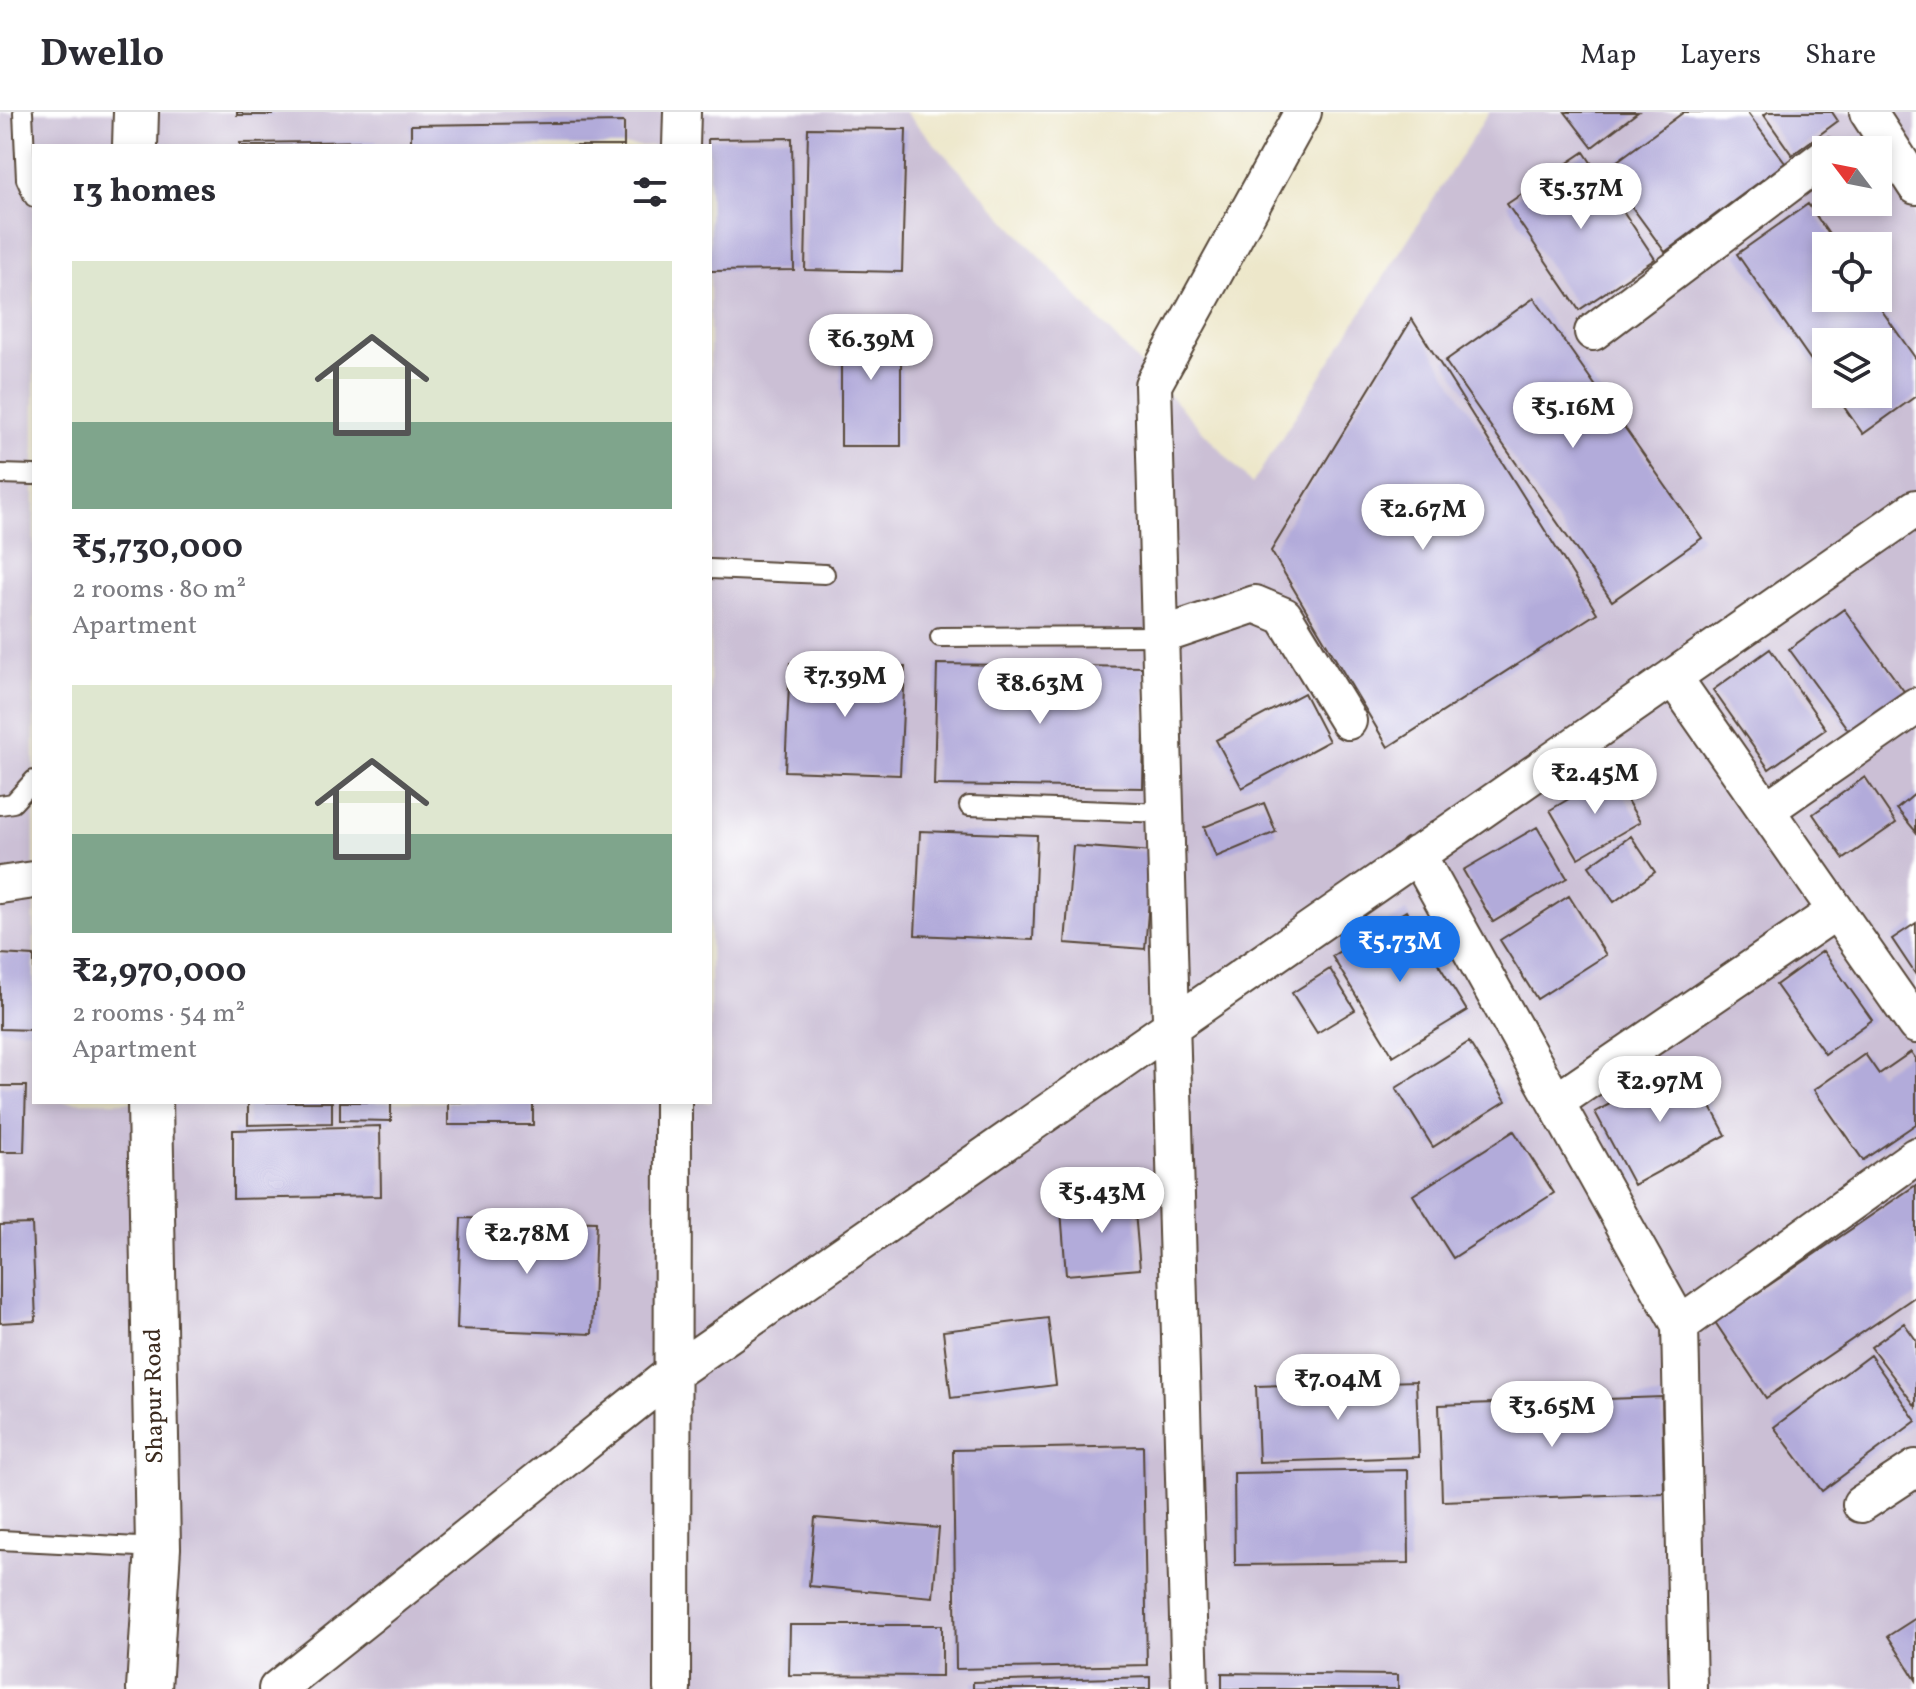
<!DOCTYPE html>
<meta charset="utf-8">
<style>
:root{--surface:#fff;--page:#f7f7f7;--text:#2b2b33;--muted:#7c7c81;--line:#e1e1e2;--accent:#1a73e8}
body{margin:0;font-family:Vollkorn,serif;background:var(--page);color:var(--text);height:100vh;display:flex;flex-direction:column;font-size:30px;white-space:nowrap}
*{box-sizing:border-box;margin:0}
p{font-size:26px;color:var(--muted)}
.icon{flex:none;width:44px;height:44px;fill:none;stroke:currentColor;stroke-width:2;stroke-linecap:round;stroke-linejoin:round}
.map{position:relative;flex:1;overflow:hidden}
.side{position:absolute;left:32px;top:32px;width:680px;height:960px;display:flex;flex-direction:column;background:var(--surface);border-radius:0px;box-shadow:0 4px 12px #0003}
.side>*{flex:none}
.needle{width:52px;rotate:302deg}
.controls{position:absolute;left:1812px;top:24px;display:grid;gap:16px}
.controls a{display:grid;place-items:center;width:80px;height:80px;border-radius:0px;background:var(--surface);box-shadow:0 4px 12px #0003;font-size:40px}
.price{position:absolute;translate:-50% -68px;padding:0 18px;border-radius:28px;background:#fff;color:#222;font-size:26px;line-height:52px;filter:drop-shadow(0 2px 4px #0008)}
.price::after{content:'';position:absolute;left:50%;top:48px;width:24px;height:18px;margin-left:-12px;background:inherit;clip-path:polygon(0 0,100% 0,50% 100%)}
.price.active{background:var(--accent);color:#fff}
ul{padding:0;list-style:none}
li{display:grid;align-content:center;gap:16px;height:424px;padding:0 40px}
li span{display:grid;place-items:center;height:248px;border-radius:0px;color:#555}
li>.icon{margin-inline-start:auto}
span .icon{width:144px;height:144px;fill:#fffc;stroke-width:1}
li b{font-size:34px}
h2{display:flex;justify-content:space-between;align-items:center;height:96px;padding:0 40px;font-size:34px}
header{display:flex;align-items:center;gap:48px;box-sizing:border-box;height:112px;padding:0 40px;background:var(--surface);border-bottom:2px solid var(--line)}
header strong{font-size:38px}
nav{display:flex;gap:44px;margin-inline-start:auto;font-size:28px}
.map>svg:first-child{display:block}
</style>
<header>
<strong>Dwello</strong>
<nav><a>Map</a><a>Layers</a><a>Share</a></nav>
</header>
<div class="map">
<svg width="1916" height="1577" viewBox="0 0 1916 1577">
<rect width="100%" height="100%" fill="#fff"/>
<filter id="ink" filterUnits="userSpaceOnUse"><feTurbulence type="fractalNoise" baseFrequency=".0125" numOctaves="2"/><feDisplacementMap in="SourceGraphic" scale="16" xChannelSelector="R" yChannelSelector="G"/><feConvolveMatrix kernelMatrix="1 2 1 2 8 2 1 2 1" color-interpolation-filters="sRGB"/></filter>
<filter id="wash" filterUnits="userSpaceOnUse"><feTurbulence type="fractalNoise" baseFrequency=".006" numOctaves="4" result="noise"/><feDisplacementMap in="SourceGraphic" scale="32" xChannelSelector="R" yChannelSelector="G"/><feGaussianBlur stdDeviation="1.8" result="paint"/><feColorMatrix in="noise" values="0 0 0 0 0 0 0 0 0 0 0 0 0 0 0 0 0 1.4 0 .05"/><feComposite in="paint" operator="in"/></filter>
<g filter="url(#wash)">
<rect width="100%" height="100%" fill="#ede7ca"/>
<path fill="#cbbfd5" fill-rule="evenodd" d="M0,0H905L1252,372L1489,0H1916V1577H0ZM34,34H710V990H34ZM1826,38H1878V90H1826ZM1826,134H1878V186H1826ZM1826,230H1878V282H1826Z"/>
<g id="blocks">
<path fill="#b2abda" d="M237,0H272V3H237Z
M1565,0H1638L1592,35Z
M1684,0H1747L1785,51L1665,140L1605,58Z
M1768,0H1832L1838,9L1792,43L1764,3Z
M624,10V34H411V13Z
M808,16L906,17L902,160L805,158Z
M792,26L794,158L710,159L708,27Z
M376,29L377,34H240V31Z
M1584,40L1655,147L1579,198L1507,92Z
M1808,92L1837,134H1826V186H1873L1916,247V284L1863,322L1835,282H1878V230H1826V270L1737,142Z
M1534,186L1702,426L1612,489L1445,249Z
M901,206V334H841V207Z
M1412,207L1597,501L1388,635L1271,439Z
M1844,497L1906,582L1852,623L1789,537Z
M1770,537L1826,617L1769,657L1713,578Z
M790,551L905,555L900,663L785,659Z
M937,552L1145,555L1143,676L934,673Z
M1304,581L1329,629L1242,676L1216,628Z
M1611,662L1640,710L1578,746L1550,698Z
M1865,665L1896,711L1844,747L1813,702Z
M1916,681V720L1897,697Z
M1264,691L1276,720L1216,745L1204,715Z
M1537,715L1567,766L1493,810L1463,758Z
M920,719L1037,723L1033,828L915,823Z
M1631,724L1655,760L1614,790L1589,754Z
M1073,734L1153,740L1145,837L1065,831Z
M1569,784L1606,843L1537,887L1500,828Z
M1406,799L1467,899L1393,944L1332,844Z
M1916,811V863L1892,827Z
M1823,839L1872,908L1825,942L1776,873Z
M0,842L34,844V918L0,917Z
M1330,857L1355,898L1317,921L1292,881Z
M1469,930L1506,989L1433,1035L1396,976Z
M1911,940L1916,947V1012L1863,1048L1814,978L1865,942L1879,962Z
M1687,950L1726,1023L1634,1073L1595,1000Z
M0,974H26L24,1040H0Z
M248,990H332V1011L248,1013Z
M340,990H391V1009L340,1008Z
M448,990H533V1013H448Z
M380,1014L381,1084L233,1087V1018Z
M1514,1019L1554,1081L1453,1146L1413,1083Z
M1916,1073V1184L1766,1286L1715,1210Z
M1133,1077L1140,1157L1066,1163L1061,1098L1093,1094L1091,1081Z
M461,1106L596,1110L592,1222L457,1217Z
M32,1112L36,1209L0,1211V1113Z
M1048,1206L1056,1273L951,1286L943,1219Z
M1904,1211L1916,1228V1295L1871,1235Z
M1870,1243L1916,1309L1822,1379L1774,1315Z
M1416,1269L1419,1345L1259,1350L1256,1274Z
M1662,1285L1664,1381L1442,1389L1439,1293Z
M1143,1334L1147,1553L956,1557L953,1338Z
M1408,1358L1409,1451L1235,1453L1234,1361Z
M815,1406L939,1416L933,1485L809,1474Z
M1916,1506V1568L1888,1524Z
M790,1513H942V1564L789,1563Z
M1222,1561L1398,1563V1577H1222Z
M1150,1565V1577H973V1570Z"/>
</g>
</g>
<g filter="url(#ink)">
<use href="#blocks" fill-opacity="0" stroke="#564638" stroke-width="2"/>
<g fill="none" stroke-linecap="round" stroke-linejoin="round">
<g stroke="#564638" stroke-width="22">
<path id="service" d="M23,0L26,67L34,85
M0,362L34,363
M710,457L825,462
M940,525L1160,524
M0,693L13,691L34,668
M969,694L1165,701
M0,1428L158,1436"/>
</g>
<g stroke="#564638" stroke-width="40">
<path id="minor" d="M1868,0L1916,74
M681,34L682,0
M1593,220L1826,44
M1160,524L1255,492L1284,504L1348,609
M1673,565L1916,913
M1766,698L1916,594
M1417,742L1680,1213L1688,1577
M0,773L34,768
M1556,990L1836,799
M1680,1213L1916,1044
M1861,1392L1916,1356
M277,1577L670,1263L1916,396
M672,1577L673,990
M1190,1577L1153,273L1303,0"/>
</g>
<g stroke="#564638" stroke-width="48">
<path id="tertiary" d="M135,34L136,0
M149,1577L158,1436L150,990"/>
</g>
<use href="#service" stroke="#fff" stroke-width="18"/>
<use href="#minor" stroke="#fff" stroke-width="36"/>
<use href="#tertiary" stroke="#fff" stroke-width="44"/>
</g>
</g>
<g text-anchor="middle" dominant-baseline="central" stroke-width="7" stroke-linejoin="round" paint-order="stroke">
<g font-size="24" fill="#3b2a1e" stroke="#fff">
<text transform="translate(155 1284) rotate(-91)">Shapur Road</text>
</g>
</g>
</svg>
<div class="controls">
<a><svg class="needle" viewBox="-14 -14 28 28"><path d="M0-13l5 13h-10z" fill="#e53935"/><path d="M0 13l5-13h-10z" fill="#7c7c81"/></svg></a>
<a><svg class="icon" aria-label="locate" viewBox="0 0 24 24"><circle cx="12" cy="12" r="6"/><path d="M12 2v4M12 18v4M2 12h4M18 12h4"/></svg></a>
<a><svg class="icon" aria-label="layers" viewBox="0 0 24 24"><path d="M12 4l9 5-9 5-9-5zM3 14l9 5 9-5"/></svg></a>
</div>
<b class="price" style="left:1581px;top:119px">₹5.37M</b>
<b class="price" style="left:871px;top:270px">₹6.39M</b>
<b class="price" style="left:1573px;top:338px">₹5.16M</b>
<b class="price" style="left:1423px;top:440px">₹2.67M</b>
<b class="price" style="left:845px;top:607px">₹7.39M</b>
<b class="price" style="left:1040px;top:614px">₹8.63M</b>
<b class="price" style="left:1595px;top:704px">₹2.45M</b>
<b class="price active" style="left:1400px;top:872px">₹5.73M</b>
<b class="price" style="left:1660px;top:1012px">₹2.97M</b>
<b class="price" style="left:1102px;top:1123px">₹5.43M</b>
<b class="price" style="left:527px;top:1164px">₹2.78M</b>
<b class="price" style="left:1338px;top:1310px">₹7.04M</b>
<b class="price" style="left:1552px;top:1337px">₹3.65M</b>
<section class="side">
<h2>13 homes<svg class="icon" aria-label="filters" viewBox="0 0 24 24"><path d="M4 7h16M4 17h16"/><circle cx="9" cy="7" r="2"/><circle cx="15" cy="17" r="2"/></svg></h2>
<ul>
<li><span style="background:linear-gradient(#dfe7d0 65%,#7fa58c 0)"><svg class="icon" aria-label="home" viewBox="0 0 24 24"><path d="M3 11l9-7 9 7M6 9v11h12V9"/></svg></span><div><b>₹5,730,000</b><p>2 rooms · 80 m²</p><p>Apartment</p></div></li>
<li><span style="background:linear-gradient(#dfe7d0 60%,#7fa58c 0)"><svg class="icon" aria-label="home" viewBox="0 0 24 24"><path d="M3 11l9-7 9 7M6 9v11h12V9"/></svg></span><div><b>₹2,970,000</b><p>2 rooms · 54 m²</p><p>Apartment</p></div></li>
</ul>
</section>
</div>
